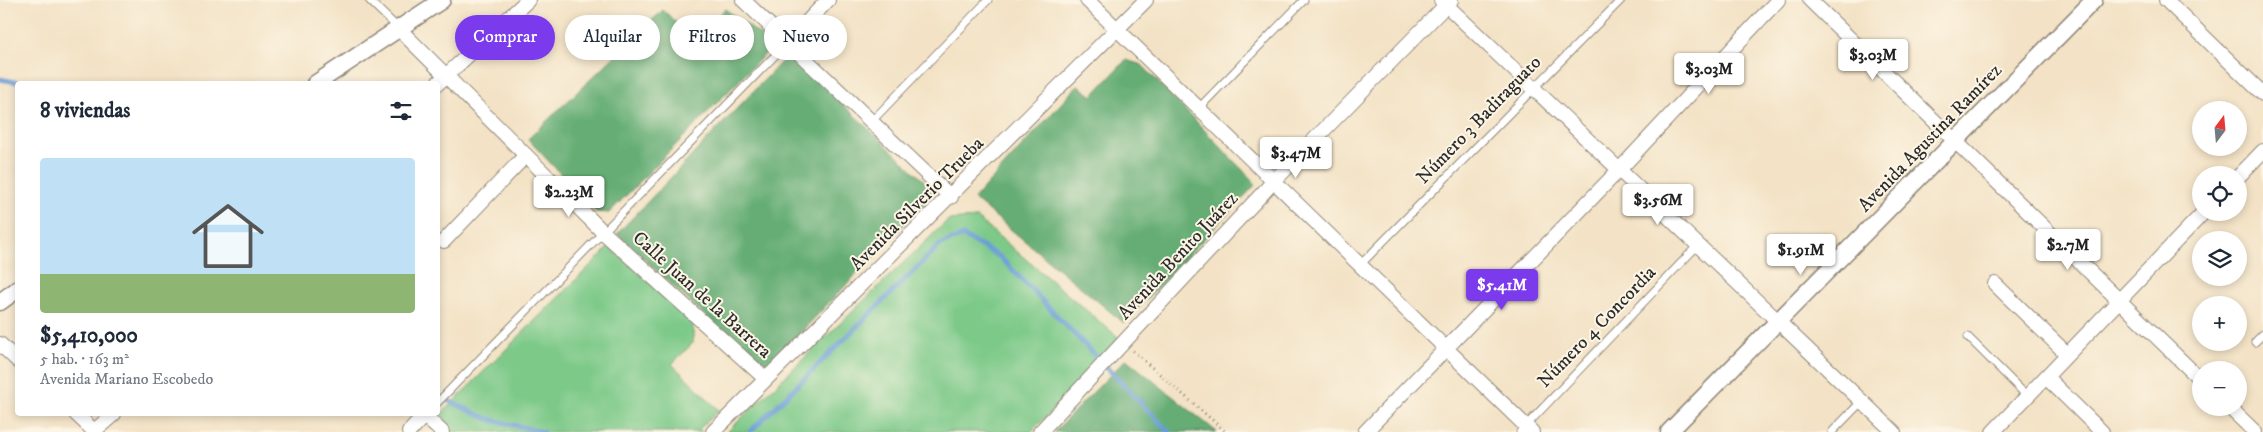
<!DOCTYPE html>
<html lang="es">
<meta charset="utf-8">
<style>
:root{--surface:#fff;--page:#f2f2f3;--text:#1f2937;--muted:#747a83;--accent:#7c3aed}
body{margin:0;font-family:"IM FELL DW Pica",serif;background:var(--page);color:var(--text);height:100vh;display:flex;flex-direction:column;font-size:19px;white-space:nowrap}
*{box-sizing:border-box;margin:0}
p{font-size:16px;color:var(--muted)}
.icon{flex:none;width:28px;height:28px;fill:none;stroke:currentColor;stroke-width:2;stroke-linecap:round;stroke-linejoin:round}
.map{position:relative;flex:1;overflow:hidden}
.panel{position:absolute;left:15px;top:81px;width:425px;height:335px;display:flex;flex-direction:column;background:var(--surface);border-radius:5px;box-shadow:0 2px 8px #0003}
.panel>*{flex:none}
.banner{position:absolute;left:455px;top:15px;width:475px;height:45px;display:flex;gap:10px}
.needle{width:32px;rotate:16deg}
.buttons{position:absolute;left:2192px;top:101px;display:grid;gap:10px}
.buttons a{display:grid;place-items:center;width:55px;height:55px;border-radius:50%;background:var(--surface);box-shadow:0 2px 8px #0003;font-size:25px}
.price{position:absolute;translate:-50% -42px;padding:0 11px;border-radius:5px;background:#fff;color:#222;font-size:16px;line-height:32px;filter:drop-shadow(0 1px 2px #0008)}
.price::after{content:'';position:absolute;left:50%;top:30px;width:15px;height:11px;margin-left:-8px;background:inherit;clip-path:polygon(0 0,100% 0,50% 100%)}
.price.selected{background:var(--accent);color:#fff}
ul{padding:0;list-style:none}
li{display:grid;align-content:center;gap:10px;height:265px;padding:0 25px}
li span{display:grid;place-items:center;height:155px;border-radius:5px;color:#555}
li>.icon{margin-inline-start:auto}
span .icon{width:90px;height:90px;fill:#fffc;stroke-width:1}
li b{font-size:21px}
h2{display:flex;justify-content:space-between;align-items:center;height:60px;padding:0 25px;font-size:21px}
.chip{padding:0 18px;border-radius:22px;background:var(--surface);box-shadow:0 2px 8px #0003;font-size:18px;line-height:45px}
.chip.selected{background:var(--accent);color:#fff}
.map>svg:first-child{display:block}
</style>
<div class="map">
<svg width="2263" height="432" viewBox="0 0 2263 432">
<rect width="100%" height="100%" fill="#fcf5e5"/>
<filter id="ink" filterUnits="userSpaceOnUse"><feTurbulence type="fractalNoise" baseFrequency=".02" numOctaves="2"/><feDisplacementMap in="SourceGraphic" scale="10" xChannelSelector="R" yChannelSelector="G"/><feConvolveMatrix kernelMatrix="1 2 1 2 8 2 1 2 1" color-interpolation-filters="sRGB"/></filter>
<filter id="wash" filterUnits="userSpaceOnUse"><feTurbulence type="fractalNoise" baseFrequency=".0096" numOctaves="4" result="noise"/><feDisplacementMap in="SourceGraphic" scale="20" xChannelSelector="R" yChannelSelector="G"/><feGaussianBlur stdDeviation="1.12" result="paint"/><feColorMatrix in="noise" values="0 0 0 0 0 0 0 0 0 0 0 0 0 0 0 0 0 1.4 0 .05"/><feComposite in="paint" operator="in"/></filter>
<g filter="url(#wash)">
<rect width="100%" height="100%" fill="#f3e2c5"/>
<path fill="#7cc988" stroke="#547a5a" d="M977,218L1118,337L1113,349L1031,432H727L948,220Z
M609,247L693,321V343L672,364L719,410L699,429L702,432H454L438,417Z"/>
<path fill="#65ad74" stroke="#486c50" d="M725,9L763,37L770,49L609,213L596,212L528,139L663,10L695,40Z
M789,54L936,192L772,362L756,363L617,234Z
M1126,60L1142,65L1256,184L1124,323L974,199L1078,85L1092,96Z
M1126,359L1217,432H1054Z"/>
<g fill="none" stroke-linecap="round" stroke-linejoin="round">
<path stroke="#689dd4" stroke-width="5" d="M0,79L27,84
M438,396L488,419L543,432
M750,432L941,244L963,236L1000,257L1169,432"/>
</g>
</g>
<g filter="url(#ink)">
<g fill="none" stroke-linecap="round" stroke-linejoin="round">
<g stroke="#8f8678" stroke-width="9">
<path id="service" d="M369,0L398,28
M1199,108L1304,0
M871,122L988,0
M1360,265L1621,0
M1968,337L2027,396
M2255,342L2263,334
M438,402L788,42
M1520,432L1698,245
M1832,432L1862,401"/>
</g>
<g stroke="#8f8678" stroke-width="16">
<path id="minor" d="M743,0L951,197
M1087,0L1532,432
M1441,0L1894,432
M1810,0L2201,380
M2166,0L2263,94
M398,28L603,232L766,379
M788,42L828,0
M437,84L528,0
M2239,176L2263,151
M444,241L526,155
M1995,284L2067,354
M0,344L18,361
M2046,377L2102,432
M2230,408L2255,432
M76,414L95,432
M422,414L442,432
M93,432L114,414
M409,432L424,416
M713,432L1146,0
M1040,432L1274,181L1451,0
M1365,432L1619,170L1778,0
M1993,432L2204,212"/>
</g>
<g stroke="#8f8678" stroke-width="19">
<path id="tertiary" d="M315,84L442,0
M0,302L18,289
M1669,432L2094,0"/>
</g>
<path stroke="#8f8678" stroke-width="3" stroke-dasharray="1 4" stroke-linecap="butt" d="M1133,351L1226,432"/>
<use href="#service" stroke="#fff" stroke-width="7"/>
<use href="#minor" stroke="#fff" stroke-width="14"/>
<use href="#tertiary" stroke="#fff" stroke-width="16"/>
</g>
</g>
<g text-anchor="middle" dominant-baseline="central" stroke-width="4" stroke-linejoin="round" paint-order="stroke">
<g font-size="19" fill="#2b2b2b" stroke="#fcf5e5">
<text transform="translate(1479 120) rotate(-46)">Número 3 Badiraguato</text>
<text transform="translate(1930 138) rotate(-46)">Avenida Agustina Ramírez</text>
<text transform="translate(917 204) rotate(-45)">Avenida Silverio Trueba</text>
<text transform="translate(1178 256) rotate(-47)">Avenida Benito Juárez</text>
<text transform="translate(702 295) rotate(42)">Calle Juan de la Barrera</text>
<text transform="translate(1597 327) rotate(-46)">Número 4 Concordia</text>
</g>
</g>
</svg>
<div class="buttons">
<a><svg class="needle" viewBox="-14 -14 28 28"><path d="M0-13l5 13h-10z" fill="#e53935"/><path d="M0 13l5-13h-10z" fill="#747a83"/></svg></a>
<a><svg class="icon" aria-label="locate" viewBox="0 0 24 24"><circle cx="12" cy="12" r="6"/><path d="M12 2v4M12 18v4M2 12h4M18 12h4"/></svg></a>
<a><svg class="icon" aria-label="layers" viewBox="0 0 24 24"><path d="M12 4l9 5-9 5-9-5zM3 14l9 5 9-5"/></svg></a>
<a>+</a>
<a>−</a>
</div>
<b class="price" style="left:1873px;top:81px">$3.03M</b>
<b class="price" style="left:1709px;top:95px">$3.03M</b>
<b class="price" style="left:1296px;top:179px">$3.47M</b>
<b class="price" style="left:569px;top:218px">$2.23M</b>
<b class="price" style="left:1658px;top:226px">$3.56M</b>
<b class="price" style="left:2068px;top:271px">$2.7M</b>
<b class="price" style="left:1801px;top:276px">$1.91M</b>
<b class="price selected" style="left:1502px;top:311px">$5.41M</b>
<div class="banner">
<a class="chip selected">Comprar</a>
<a class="chip">Alquilar</a>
<a class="chip">Filtros</a>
<a class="chip">Nuevo</a>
</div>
<section class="panel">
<h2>8 viviendas<svg class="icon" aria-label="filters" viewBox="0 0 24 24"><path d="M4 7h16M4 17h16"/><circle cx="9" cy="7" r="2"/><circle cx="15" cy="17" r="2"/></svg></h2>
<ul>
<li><span style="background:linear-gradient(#bfe0f5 75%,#8fb573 0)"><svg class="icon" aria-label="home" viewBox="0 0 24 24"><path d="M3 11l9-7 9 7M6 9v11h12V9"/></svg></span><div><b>$5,410,000</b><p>5 hab. · 163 m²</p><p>Avenida Mariano Escobedo</p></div></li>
</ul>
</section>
</div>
